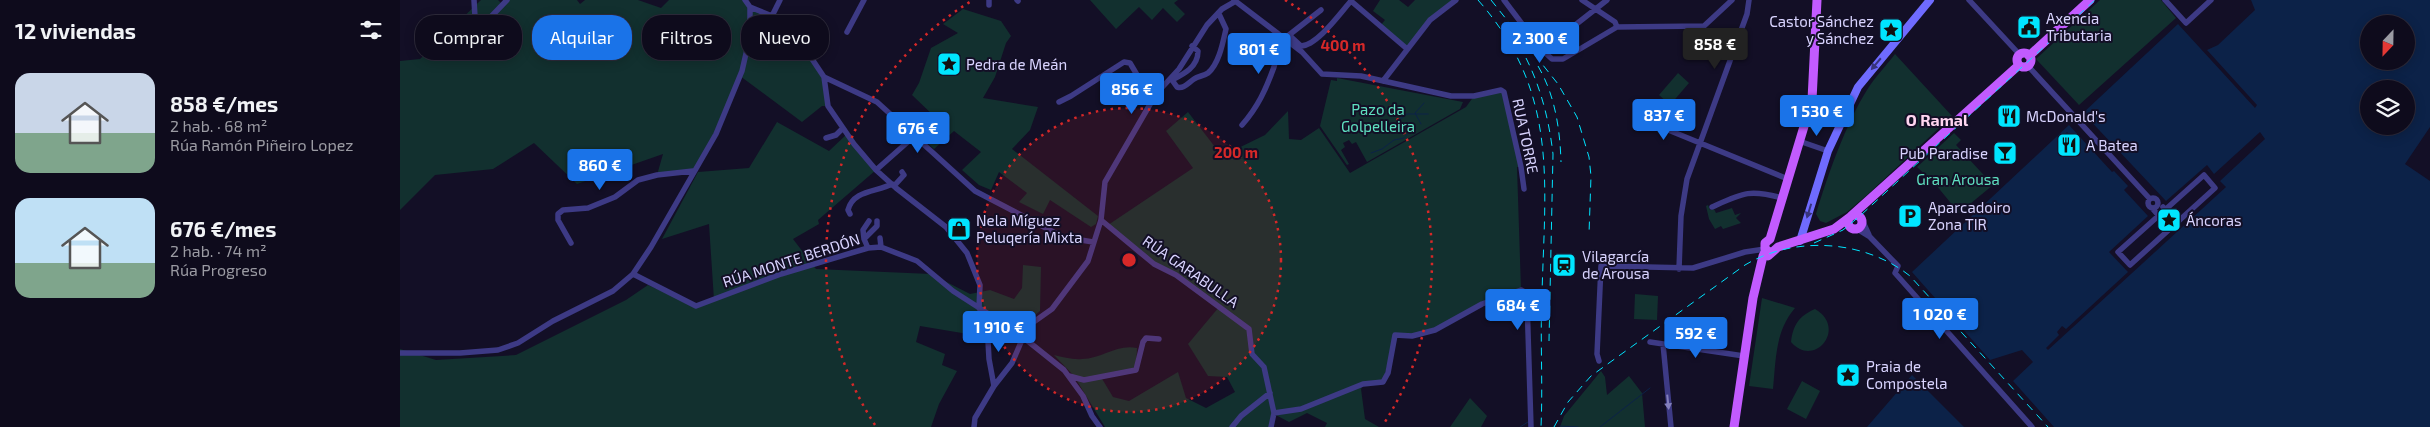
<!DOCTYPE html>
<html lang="es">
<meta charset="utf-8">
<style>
:root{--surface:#0e0b1c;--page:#1c1929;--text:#f1f3f6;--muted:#9b9ba3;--line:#2e2b3b;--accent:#1a73e8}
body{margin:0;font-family:"Exo 2",sans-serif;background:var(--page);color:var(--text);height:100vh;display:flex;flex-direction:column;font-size:19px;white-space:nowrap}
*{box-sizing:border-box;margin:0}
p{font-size:16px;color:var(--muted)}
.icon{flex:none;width:28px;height:28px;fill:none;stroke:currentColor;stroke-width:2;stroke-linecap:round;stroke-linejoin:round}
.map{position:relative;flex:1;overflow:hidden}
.side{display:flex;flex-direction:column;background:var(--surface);width:400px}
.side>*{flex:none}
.guide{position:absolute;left:15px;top:15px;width:475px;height:45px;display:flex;gap:10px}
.needle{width:32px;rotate:202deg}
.buttons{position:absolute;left:1960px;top:15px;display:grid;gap:10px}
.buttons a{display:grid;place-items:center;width:55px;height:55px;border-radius:50%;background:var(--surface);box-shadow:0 2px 12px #0003,0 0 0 1px var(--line);font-size:25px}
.price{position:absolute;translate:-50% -42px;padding:0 11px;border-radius:5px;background:var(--accent);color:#fff;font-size:16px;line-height:32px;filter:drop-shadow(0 1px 2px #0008)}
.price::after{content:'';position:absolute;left:50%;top:30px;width:15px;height:11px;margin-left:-8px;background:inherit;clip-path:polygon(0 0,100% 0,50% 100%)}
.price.current{background:#222;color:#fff}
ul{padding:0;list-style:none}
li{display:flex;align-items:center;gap:15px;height:125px;padding:0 15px}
li span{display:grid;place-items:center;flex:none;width:140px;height:100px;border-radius:15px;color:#555}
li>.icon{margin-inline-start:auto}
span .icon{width:60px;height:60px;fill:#fffc;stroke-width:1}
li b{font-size:21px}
h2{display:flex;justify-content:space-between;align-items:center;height:60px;padding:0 15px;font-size:21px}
.tag{padding:0 18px;border-radius:20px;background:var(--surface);box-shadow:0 2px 12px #0003,0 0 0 1px var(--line);font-size:18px;line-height:45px}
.tag.current{background:var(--accent);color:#fff}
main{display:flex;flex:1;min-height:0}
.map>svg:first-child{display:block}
</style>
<main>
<section class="side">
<h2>12 viviendas<svg class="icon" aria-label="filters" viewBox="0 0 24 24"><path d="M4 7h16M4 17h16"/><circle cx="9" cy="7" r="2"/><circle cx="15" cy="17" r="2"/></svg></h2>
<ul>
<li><span style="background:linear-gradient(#c9d6e8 60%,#7fa58c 0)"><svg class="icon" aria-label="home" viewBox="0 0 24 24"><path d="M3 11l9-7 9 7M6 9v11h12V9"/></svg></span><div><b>858 €/mes</b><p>2 hab. · 68 m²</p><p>Rúa Ramón Piñeiro Lopez</p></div></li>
<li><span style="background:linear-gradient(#bfe0f5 65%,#7fa58c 0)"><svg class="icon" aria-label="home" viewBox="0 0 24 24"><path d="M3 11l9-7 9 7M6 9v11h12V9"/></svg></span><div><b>676 €/mes</b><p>2 hab. · 74 m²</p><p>Rúa Progreso</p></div></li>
</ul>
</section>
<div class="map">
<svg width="2030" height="427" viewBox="0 0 2030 427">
<rect width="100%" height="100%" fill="#130f26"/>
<path fill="#12302f" d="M81,0H98L102,4L107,0H177L180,4L185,0H238L261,8L269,0H344L350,7L372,16L394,32L424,77L428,106H422L402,122L340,76L316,134L293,171L257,175L263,154L177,184L134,143L93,169L35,175L0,210V61L20,59Z
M690,0H778L774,3L785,14L777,22L763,8L752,20L739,7L716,29Z
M980,0H999L1008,7L1015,0H1057L1030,20L1006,48L980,26L985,20L973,11Z
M1700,0H1761L1776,18L1679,105L1636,59Z
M563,9L601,21L611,36L606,43L595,77L583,98L638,107L630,130L612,149L698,216L696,224L691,227L650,200L643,214L619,202L627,193L599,172L591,190L579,185L562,170L581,152L554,131L534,149L517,134L535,117L512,95L519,83L531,48L558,33L543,24Z
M1495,54L1552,116L1467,195L1447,212L1426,223L1420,221L1416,214C1427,177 1446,123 1467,90C1475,77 1486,66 1495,54Z
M1278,73L1289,83L1270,105L1259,95Z
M937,78L1063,102L1060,109L967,162L956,142L952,144L949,140L943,143L945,147L941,150L949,164L947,165L920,126L931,80L937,81Z
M1101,90L1121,167H1117L1121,290H1116L1022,334L995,335L983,382L964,384L961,389L965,419L979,427H925L927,423L907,413L889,422L874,414L870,427H705L674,376L654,355C663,357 673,360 682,359C702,359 716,344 737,348L736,370L701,377L713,397L729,401L778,372L786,398L806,408L835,392L827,377L808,376L788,344L819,307L794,288L754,264L708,225L793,168L766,131L788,112L822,156L865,135L888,111L889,139L901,140L919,128L950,173L1066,107L1074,96Z
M377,122L429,151L447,134L476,170L418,220L419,224L393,239L416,269L531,274L570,294L590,290L614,299L622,288L623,265L641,267L640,311L627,322L601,317L579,326L580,336L520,326L516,342L545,354L542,365L557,371L539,404L531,427H0V349L36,360L116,355L226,300L248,285L296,306L314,300L309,224L262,239L298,172L349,168Z
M1554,133L1561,140L1556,145L1593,185L1559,213L1536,185L1517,167Z
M1308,205L1310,210L1314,209L1316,213L1332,208L1335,215L1341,213L1336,218L1341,223L1323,229L1321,226L1315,229L1309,219L1306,206Z
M1235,294L1258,296L1257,320L1234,319Z
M1362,298L1395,308C1375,331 1376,360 1373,389L1349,386Z
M1415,309C1448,328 1414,369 1391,342C1393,325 1399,316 1415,309Z
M1201,371L1205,377L1207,395L1229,376L1242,393L1245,427H1160L1164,416Z
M1402,381L1420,391L1406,419L1387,409Z
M1070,398L1087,416L1081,427H1050Z"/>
<path fill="#0c2248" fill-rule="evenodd" d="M1851,0H2030V127L2005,164L2030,181V427H1654L1613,381L1633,362L1622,350L1590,360L1512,272L1669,125L1712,172L1714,171L1728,186L1724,190L1748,216L1709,252L1728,272L1666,329L1662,326L1657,332L1659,335L1646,348L1648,350L1826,187L1820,181L1865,139L1860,132L1814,174L1807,165L1766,201L1683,113L1778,24L1855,108L1857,105L1807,50L1818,45L1855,10ZM1969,24H2006V61H1969ZM1969,89H2006V126H1969ZM1667,132L1681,148L1671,157L1657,142Z
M1512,375L1564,427H1467Z"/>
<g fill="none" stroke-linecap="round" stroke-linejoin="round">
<path stroke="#0c2248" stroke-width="1" d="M998,121L1007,114H1028
M1021,124L1015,113L1024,103
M971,153L982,149L994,140L1004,138L1012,130
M1160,426L1178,427
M1120,427L1128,422
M1200,427L1250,388"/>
<path stroke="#3d3a85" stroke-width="5.5" d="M74,0L75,17L79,26L83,25L107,0
M345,0L350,7L372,16L394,32L424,77L477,102L575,191L663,237L693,242
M589,0V5
M617,0L618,1
M834,0L902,52L922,74L961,76L1051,96H1074L1101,90L1104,92L1121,167L1124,189
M1104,0L1141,49L1152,59H1163L1217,27L1304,26L1332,0
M1182,0L1215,22L1217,27
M1569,0L1620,55
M1765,0L1786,23L1811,0
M372,16L380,0
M447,32L464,0
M889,35L921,10
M884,38L889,35L901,46C917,46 941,12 951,1L1006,48
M1151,44L1207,0
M792,46L798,51C798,67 784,74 772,80L777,87C784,89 788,83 794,79C798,76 804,76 808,73C819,64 823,42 826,29L819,14
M1321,49L1332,55
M1628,66L1750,199
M424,77L428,106L454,144L476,170L496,188L546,227L567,253L580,285L579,308
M983,81L1030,20L1056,0
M659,102L671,96L724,62L730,63L743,85L756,94
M1239,118L1388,179
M842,125C858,107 866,89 874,67C877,57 876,45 884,38
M426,138L436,135L443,128
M1399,141L1428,151
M476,170L536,117
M1804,175L1815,188L1730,265L1718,252Z
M494,186L504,175L502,172
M1748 203a5 5 0 1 1 10 0a5 5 0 1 1-10 0Z
M1312,207C1343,193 1349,189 1382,198
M1763,207L1777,223
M1752,208L1770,229
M450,214L448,210C453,190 477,192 492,184
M701,220L754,264L776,275L849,329L852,354L864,367L874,413L871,427
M1463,222L1469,235
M1457,229L1470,237L1498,266L1495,273L1632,427
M480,238L481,247
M464,239L463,230L469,221
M171,243L158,220V214L163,210L188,208L215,197L238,180L257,175L293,171
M468,248L464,239L477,226V221
M1279,269L1281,216L1287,179L1347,14L1349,0
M233,274L296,306L381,274L468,248L481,247L517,261L553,291L598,320L628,326
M579,308L587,323L589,359L594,386L612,363L628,326
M628,326L652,309L688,261L701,220L705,182L756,94L779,69L807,25L822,9L834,2
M624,338L664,370L683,396L692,416L700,427
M1250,342L1344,356
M1263,344L1271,427
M0,353H60L98,350L118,343L153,321L213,291L233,274L251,247L316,134L342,71L350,36V7
M1199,361L1197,354L1201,266L1293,268L1345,252L1365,249
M669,376L684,380L736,370L743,342L746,338L759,339
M874,413L901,409L963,384L983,382L988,373L995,335L1012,336L1035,330L1082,304L1121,290L1125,292L1127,300L1131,427
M574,427L575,418L594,386
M832,427L841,416L870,393"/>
<path stroke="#6f6bff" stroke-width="8" d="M1400,241L1428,151L1458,87L1530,0"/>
<path stroke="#c25bff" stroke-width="9" d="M1617 60a7 7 0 1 1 14 0a7 7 0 1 1-14 0Z
M1629,56L1690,0
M1448 222a7 7 0 1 1 14 0a7 7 0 1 1-14 0Z
M1451,216L1619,65
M1370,252L1365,249V243L1370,239L1412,100L1417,0
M1368,256L1378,247L1434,229L1450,217
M1334,427L1353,298L1363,256L1366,250"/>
<path stroke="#00e5ff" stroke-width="1" stroke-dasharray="8 6" stroke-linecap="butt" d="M1078,0C1159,92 1145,181 1142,294C1140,338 1143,383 1141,427
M1091,0L1158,84L1177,117L1189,157L1191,176L1189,234
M1126,58C1141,88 1149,120 1153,154L1149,341
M1138,66C1155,95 1160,129 1161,162
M1414,243L1443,230L1461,215L1695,0
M1154,427L1168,402L1191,376L1345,265C1395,235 1465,240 1510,276L1648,427"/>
</g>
<defs><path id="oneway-solid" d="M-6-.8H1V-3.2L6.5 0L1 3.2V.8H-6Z" transform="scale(1.25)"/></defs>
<g fill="#38347d">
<use href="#oneway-solid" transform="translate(1476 64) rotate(130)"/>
<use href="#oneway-solid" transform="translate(1409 211) rotate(107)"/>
</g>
<use fill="#837fbc" href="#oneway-solid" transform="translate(1268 402) rotate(84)"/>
<circle cx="729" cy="260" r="152" fill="#d62828" fill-opacity=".12"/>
<g fill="none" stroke="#d62828" stroke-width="2.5" stroke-dasharray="2.5 5">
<circle cx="729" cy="260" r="152"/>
<path d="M475 425A303 303 0 0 1 573 0M885 0A303 303 0 0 1 983 425"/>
</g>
<defs>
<g id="civic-square" transform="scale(1.25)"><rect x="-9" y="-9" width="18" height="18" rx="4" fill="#00e5ff" stroke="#130f26"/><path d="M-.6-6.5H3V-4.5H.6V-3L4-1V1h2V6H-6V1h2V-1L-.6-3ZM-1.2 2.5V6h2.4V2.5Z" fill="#111"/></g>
<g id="sight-square" transform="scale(1.25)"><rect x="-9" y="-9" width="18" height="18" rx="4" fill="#00e5ff" stroke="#130f26"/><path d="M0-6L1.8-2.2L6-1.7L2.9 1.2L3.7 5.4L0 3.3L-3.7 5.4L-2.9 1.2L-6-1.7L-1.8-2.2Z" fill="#111"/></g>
<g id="restaurant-square" transform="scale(1.25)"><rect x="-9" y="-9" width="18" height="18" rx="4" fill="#00e5ff" stroke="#130f26"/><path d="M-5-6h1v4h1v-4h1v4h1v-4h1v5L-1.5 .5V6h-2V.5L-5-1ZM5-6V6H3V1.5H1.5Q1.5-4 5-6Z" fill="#111"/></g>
<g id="bar-square" transform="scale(1.25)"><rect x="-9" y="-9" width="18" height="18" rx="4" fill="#00e5ff" stroke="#130f26"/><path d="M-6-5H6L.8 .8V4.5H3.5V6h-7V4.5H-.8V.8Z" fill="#111"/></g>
<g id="parking-square" transform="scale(1.25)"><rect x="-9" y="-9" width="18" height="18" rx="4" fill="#00e5ff" stroke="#130f26"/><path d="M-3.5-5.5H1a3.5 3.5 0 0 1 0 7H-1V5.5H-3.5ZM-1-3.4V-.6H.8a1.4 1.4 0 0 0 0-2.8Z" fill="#111"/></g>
<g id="shop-square" transform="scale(1.25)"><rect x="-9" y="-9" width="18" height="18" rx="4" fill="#00e5ff" stroke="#130f26"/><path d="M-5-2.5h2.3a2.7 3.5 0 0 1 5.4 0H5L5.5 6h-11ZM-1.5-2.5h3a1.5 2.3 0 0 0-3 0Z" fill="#111"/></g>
<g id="station-square" transform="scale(1.25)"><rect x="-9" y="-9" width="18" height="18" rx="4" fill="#00e5ff" stroke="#130f26"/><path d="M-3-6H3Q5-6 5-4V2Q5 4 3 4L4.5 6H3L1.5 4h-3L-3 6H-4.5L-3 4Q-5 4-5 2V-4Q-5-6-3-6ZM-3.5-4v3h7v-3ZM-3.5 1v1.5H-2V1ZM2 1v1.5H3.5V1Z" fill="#111"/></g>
</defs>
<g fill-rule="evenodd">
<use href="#civic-square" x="1629" y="27"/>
<use href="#sight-square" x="1491" y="30"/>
<use href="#sight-square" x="549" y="64"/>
<use href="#restaurant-square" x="1609" y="116"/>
<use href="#restaurant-square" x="1669" y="145"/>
<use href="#bar-square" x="1605" y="153"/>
<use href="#parking-square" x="1510" y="216"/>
<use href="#sight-square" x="1769" y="220"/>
<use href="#shop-square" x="559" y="229"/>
<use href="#station-square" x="1164" y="265"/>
<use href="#sight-square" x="1448" y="375"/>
</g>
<g text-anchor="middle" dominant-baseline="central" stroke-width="4" stroke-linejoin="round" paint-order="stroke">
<g font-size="15" fill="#d9d4ff" stroke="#130f26" text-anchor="start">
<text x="1646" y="18">Axencia<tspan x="1646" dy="17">Tributaria</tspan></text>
<text x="1474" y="21" text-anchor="end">Castor Sánchez<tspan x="1474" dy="17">y Sánchez</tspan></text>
<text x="566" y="64">Pedra de Meán</text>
<text x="1626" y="116">McDonald's</text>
<text x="1686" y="145">A Batea</text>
<text x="1588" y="153" text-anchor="end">Pub Paradise</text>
<text x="1528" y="207">Aparcadoiro<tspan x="1528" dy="17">Zona TIR</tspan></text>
<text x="576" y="220">Nela Míguez<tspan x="576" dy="17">Peluqería Mixta</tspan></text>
<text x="1786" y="220">Áncoras</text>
<text x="1182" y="256">Vilagarcía<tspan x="1182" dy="17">de Arousa</tspan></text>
<text x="1466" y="366">Praia de<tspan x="1466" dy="17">Compostela</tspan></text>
</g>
<g font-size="15" fill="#5fe0c0" stroke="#130f26">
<text x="978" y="109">Pazo da<tspan x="978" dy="17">Golpelleira</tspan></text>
<text x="1558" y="179">Gran Arousa</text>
</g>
<g font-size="15" fill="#d9d4ff" stroke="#130f26">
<text transform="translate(1126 136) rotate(78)">RUA TORRE</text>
<text transform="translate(391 260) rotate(-18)">RÚA MONTE BERDÓN</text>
<text transform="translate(791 271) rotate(35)">RÚA GARABULLA</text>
</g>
<g font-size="16" font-weight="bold" fill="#ffd6f0" stroke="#130f26">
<text x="1537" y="119">O Ramal</text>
</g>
</g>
<circle cx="729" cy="260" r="8" fill="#d62828" stroke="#130f26" stroke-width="2.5"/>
<g font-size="15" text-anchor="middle" font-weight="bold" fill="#d62828" stroke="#130f26" stroke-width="4" stroke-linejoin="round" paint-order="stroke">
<text x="943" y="51">400 m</text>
<text x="836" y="158">200 m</text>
</g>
</svg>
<div class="buttons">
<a><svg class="needle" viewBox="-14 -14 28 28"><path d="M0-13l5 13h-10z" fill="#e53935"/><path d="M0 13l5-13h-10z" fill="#9b9ba3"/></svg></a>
<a><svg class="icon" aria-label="layers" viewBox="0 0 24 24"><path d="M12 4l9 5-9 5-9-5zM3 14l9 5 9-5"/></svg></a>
</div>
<b class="price" style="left:1140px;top:64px">2 300 €</b>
<b class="price current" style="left:1315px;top:70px">858 €</b>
<b class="price" style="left:859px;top:75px">801 €</b>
<b class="price" style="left:732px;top:115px">856 €</b>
<b class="price" style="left:1417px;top:137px">1 530 €</b>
<b class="price" style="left:1264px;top:141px">837 €</b>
<b class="price" style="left:518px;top:154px">676 €</b>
<b class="price" style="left:200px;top:191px">860 €</b>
<b class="price" style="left:1118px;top:331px">684 €</b>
<b class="price" style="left:1540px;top:340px">1 020 €</b>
<b class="price" style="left:599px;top:353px">1 910 €</b>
<b class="price" style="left:1296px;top:359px">592 €</b>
<div class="guide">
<a class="tag">Comprar</a>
<a class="tag current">Alquilar</a>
<a class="tag">Filtros</a>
<a class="tag">Nuevo</a>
</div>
</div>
</main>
